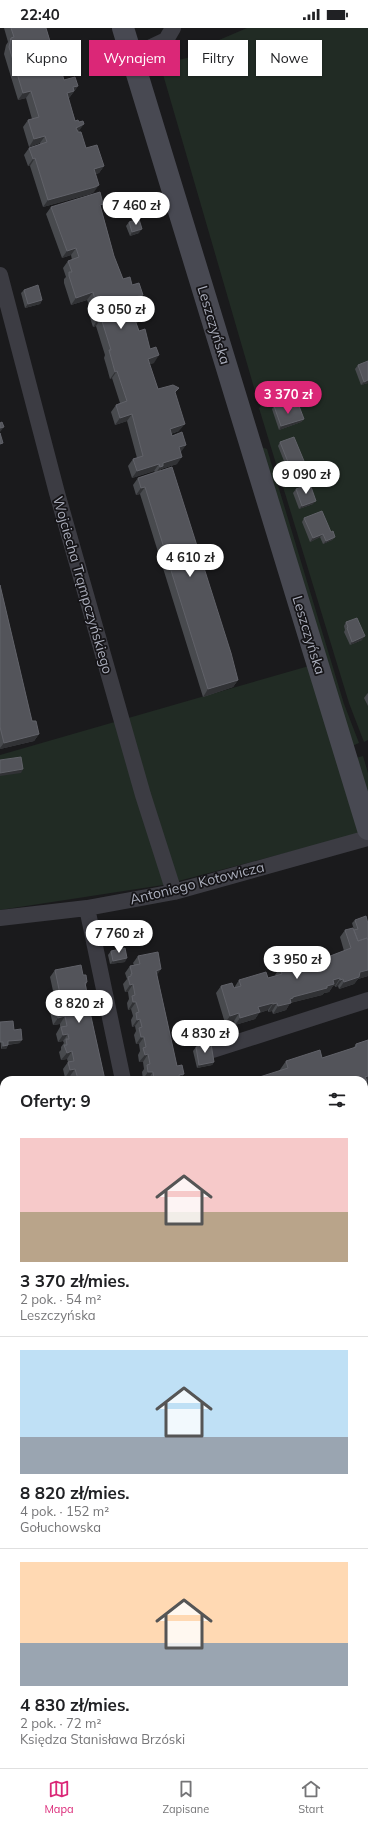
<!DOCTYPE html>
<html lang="pl">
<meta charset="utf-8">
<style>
:root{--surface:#fff;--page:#f6f6f6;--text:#202124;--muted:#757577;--line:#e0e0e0;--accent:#db2777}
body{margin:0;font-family:Mulish,sans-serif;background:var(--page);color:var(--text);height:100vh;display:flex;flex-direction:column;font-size:15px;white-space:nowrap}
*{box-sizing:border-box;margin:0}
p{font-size:13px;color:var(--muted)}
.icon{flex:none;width:22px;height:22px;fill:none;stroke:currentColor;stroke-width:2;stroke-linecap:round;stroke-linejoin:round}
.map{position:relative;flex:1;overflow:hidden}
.panel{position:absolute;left:0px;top:1048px;width:368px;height:692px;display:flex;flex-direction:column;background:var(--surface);border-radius:12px 12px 0 0;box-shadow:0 1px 3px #0004}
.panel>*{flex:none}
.banner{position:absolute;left:12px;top:12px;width:344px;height:36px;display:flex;gap:8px}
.price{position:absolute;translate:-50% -34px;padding:0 9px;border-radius:14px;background:#fff;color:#222;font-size:13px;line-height:26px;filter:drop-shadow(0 1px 2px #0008)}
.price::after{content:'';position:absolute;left:50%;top:24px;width:12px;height:9px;margin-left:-6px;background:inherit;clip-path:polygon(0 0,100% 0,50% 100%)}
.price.selected{background:var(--accent);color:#fff}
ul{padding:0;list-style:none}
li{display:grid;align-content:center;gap:8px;height:212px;padding:0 20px}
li+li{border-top:1px solid var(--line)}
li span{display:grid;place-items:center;height:124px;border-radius:0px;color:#555}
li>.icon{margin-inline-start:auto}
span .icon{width:72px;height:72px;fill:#fffc;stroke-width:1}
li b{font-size:17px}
h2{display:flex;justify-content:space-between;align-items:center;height:48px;padding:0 20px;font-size:17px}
.pill{padding:0 14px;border-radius:0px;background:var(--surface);box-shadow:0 1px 3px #0004;font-size:14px;line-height:36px}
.pill.selected{background:var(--accent);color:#fff}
.status{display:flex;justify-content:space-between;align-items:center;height:28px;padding:0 20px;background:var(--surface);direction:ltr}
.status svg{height:11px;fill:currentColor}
.menu{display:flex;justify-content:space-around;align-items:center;height:56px;border-top:1px solid var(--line);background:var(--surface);font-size:11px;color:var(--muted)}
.menu a{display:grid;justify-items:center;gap:2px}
.menu .selected{color:var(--accent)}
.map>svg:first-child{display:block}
</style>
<div class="status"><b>22:40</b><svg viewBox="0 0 49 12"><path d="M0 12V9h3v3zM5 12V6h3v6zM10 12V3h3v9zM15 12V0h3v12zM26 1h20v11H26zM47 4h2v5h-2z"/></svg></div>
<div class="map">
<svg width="368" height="1740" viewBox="0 0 368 1740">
<rect width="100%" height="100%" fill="#1a1a1c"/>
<path fill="#212b24" d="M247,0H368V712L364,714L349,675L259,380L266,374L262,362L255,363L160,36L187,30L212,15Z
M261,419L267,421L344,676L359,715L352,718Z
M309,638L359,806L163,857L0,882V727Z
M363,728L368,745V770L356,730Z"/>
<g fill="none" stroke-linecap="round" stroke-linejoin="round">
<path stroke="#3c3c43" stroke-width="16" d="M131,26L147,21L166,12L173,0
M0,247L57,465L143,767L174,864
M87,880L123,1052
M0,890L87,880L174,864L368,810
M213,1022L368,972
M364,1081L368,1079
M364,1219L368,1218
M0,1302L4,1301
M364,1450H368
M0,1555H4
M364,1575H368
M186,1740L187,1736"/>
<path stroke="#484952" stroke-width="22" d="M123,0L368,801"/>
</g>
<path fill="#484a4e" d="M4,0H46L59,43L64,52L78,58L69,70H68L79,103L77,104L86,120L104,138L99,145L96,146L94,164L90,166L43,179L30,138H28L24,127L29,120L40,116V115L29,119L23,99L28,92L32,91L26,70L18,72L4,26L6,17L8,14Z
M51,179L101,180L114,228L123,251L132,257L143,267L138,274H137V297L139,303L154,335L149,336L158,361L175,365L179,403L171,406L172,408L186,417L180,424L177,436L161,441L160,443L238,652L233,659L203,669L140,466L136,467L133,457L138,450L155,444L154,443L132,450L128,438L133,431L137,430L127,393L115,397L111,384L116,377L120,375L112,350L110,351L107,340L104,330L105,327L96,298L93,299L87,280L89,277L87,272L71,277L64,255V251L66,249L63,240L68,233L72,232L71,227L62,230L46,186Z
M129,194L139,205L130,208L126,198Z
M24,262L42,272L40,276L25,280L21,265Z
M358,337L368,355L361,357L355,341Z
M274,378L286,382L304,391L301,394L279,402L272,381Z
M280,414L304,433L302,437L288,443L278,418Z
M296,461L313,476L299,481L293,465Z
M304,490L331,504L335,509L332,512L323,516L320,509L310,514L302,494Z
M0,557L32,693L39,706L34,713L0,721Z
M346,594L362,612L350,617L344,604L345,602L344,598Z
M368,665V678L364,670L367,666Z
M355,892L368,896V948L358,951L354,956L339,961L338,958L335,959V958H333L329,964L324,965L322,967L290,975L286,982L273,986L272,983L268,984V982L259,985L255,991L235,997L234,993L225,995L216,965L221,958L234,960L239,952L268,950L276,948L275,947L280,940L303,939L322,935L325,930L344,923L340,909L345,902H354L352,895Z
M111,923L125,934L110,936L108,927Z
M138,928L157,947L177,1038L184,1046L180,1052H148V1051H143L142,1044L144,1041L143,1034H139L138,1027L140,1023L139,1016H136L134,1007L136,1003L135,998L132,999L131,992L133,988L131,981L128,982L127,975L129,971L128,964H125L123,956L127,951L125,945L130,938L134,937L133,935Z
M55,942L83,947L87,954L86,957L87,965L92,970L89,974L90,984L105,1052H71L70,1048L65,1050L63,1041L68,1034L67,1031L61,1032L59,1024L61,1022V1019L64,1015L63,1013L58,1014L56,1006L60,999V996L53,997L49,979L55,972L50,949Z
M0,994L14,1002L20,1015L8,1017L6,1021H1Z
M368,1012V1056L364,1058L279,1043L286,1033L322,1030L353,1021L356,1016Z
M196,1019L214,1034L212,1037L197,1040L193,1023Z
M4,1096V1110L2,1099Z
M364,1145L367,1153H368V1190L367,1185L364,1186Z
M368,1255V1315L364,1302V1256Z
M4,1333V1467L3,1461H1L0,1454V1451L1,1449V1443H0V1334Z
M365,1588H368L364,1625V1590Z
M4,1725V1736H32V1740H6V1737H1L2,1728Z
M97,1736H168V1740H102L103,1737Z
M209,1736H244V1737L260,1740H208Z
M266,1736H292L316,1740H265Z"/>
<path fill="#313235" d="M78,58L69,70L62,72L67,65L73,59Z
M31,63L26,70L18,72L23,65Z
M84,96L79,103L71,108L76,100Z
M45,108L40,115L29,119L34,111Z
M35,130L30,138H28L33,131Z
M104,138L99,145L89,148L94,141Z
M99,157L94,164L90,166L43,179L48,172Z
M142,201L139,205L130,208L132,204Z
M76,220L71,227L62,230L67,223Z
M93,264L87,272L71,277L76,270Z
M143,267L138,274L130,277L135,269Z
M42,272L40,276L25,280L28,276Z
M101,290L96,298L93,299L98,291Z
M141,290L136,297L135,292Z
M159,327L154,335L143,338L148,331Z
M117,343L112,350L110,351L115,344Z
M368,352V355L361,357L364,354Z
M132,386L127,393L115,397L120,390Z
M304,391L301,394L279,402L281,398Z
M185,396L179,403L165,408L170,401Z
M4,399L0,404V400Z
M186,417L181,424L174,426L179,419Z
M182,429L177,436L161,441L158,445L155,446L163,435Z
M304,433L302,437L288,443L290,439Z
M159,436L154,443L132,450L137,443Z
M145,459L140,466L136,467L141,460Z
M316,473L313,476L299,481L302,478Z
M323,506L320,509L310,514L313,510Z
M335,509L332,512L323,516L326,513Z
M365,608L362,612L350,617L352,614Z
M238,652L233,659L203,669L208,661Z
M39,706L34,713L0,721V720L4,715Z
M23,741L21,745L0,748V745Z
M127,930L125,934L110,936L113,933Z
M161,941L156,949V943Z
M368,942V948L358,951L354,956L339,961L344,954L360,944Z
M340,950L335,958H333L329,964L324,965L322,967L290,975L286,982L273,986L278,978L293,969L333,952Z
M343,951L338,958L335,959L340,952Z
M133,956L128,964H125L130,957Z
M133,974H136L131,981L128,982Z
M273,975L268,982L259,985L255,991L235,997L240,990L258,979Z
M277,975L272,983L268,984L273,976Z
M239,985L234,993L225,995L230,988Z
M65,988L60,996L53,997L58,990Z
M140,991L135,998L132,999L137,992Z
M68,1006L63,1013L58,1014L63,1007Z
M141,1009H144L139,1016H136Z
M22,1012L20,1015L5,1017L8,1013Z
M8,1017L6,1021H1L3,1018Z
M72,1023L67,1031L61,1032L67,1025Z
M148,1026L143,1034H139L145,1027Z
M214,1034L212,1037L197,1040L199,1037Z
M75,1041L70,1048L65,1050L70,1042Z
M148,1044H153L148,1051H143Z
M184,1046L180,1052L179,1047Z
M368,1048V1056L364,1058V1052L365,1049Z
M4,1177V1184H0V1178Z
M368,1179V1183L367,1185L364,1186V1182L365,1180Z
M0,1234H4V1241H0Z
M2,1418H4L0,1424V1421Z
M4,1436V1439L1,1443H0V1442Z
M4,1456V1459L3,1461H1Z
M364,1545H368V1551L364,1552Z
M365,1608H368V1616H364V1610Z
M364,1622H368V1626L364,1625Z
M4,1733V1736H7L6,1737H1Z
M10,1737L32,1739V1740H8Z"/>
<path fill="#53545a" stroke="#616269" d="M11,0H46L59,43L61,42L64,52L75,49L78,58L73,59L74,63L67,65L75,93L78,92L79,94L83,93L84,96L76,100L78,104H81L86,120L97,117L104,138L94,141L99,157L95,159L48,172L35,130L33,131L29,120L47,114L45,108L34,111L28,92L39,89L31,63L23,65L9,19L11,10L14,9Z
M100,164L103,176L100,177L114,228L123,251L130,249L132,257L139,255L143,267L135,269L141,290L135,292L139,303L145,301L150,321L156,319L159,327L148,331L158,361L173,357L179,360L175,364L185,396L170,401L172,408L182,404L186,417L179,419L182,429L163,435V438L160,439L159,436L137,443L133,431L143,428L132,386L120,390L116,377L127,373L117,343L115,344L109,322H111L101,290L98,291L92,273L95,272L93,264L76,270L69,248V244H72L68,233L79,229L76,220L67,223L51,179Z
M139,191L142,201L132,204L129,194Z
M38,257L42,272L28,276L24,262Z
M368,333V352L364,354L358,337Z
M283,375L286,382L299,378L304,391L281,398L274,378Z
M2,394L4,399L0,400V395Z
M0,405L3,415L0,416Z
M294,409L304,433L290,439L280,414Z
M172,439L231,625L238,652L208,661L145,459L141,460L138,450Z
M310,456L316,473L302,478L296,461Z
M322,483L331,504L333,503L335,509L326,513L323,506L313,510L304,490Z
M0,557L32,693H36L39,706L4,715L0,699Z
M357,590L365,608L352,614L347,600L348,599L346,594Z
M21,729L23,741L0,745V732Z
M366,888L368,896V912L367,910L358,913L354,902L358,901L355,892Z
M353,900L358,913L367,910L368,912V942L360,944L359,949L344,954L343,951L340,952V950L333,952L334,956L327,958V960L293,969V970L290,971L291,975L278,978L277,975L273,976V975L258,979L260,984L240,990L239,985L230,988L221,958L232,955L234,960L241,958L239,952L266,944L268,950L282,946L280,940L301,934L303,939L327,934L325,930L351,920L345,902Z
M125,920L127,930L113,933L111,923Z
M158,924L161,941L156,943L177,1038L182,1037L184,1046L179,1047L180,1052H150L154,1051L153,1044H148L147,1037L150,1036L148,1026L145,1027L143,1020L146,1019L144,1009H141L139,1000L142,999L140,991L137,992L136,985L139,984L136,974H133L132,968L135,967L133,956L130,957L128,949L131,948V946H132L130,938L140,936L138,928Z
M81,937L83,947H86L87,954L85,955L87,965H90L92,970L89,971L90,984L105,1052H71L78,1051L75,1041L70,1042L68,1034L74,1033L72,1023L67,1025L64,1017H67L66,1011H69L68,1006L63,1007L61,999L67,998L65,988L58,990L55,972L61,971L55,942Z
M13,993L14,1002L21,1001L22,1012L8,1013V1017L3,1018V1014H0V994Z
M368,1012V1048L365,1049L367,1053L364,1054V1052H250L288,1040L286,1033L320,1022L322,1030L356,1019V1016Z
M211,1016L214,1034L199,1037L196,1019Z
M0,1135H2L4,1156V1177L0,1178Z
M364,1145H365L367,1153H368V1179L365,1180L366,1182L364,1183Z
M4,1197V1234H0V1198Z
M368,1255V1291L364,1278V1256Z
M4,1333V1418H2L0,1400V1334Z
M368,1521V1545H364V1522Z
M365,1588H368V1608H365Z
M364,1612H368V1622H364Z
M364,1635H366V1651H364Z
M10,1736H32V1739L10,1737Z
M105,1736H134L132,1740H104Z
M134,1736L143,1737V1736H168V1740H134Z
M212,1736H244L243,1740H212Z
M268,1736H292L316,1740H267Z
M244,1737L260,1740H243Z"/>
<g text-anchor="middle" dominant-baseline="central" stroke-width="3.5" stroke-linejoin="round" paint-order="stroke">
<g font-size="14" fill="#abaebc" stroke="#151417">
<text transform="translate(214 297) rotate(73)">Leszczyńska</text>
<text transform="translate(83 557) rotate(74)">Wojciecha Trąmpczyńskiego</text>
<text transform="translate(309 607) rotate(73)">Leszczyńska</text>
<text transform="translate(197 855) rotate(-14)">Antoniego Kotowicza</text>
</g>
</g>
</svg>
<b class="price" style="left:136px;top:198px">7 460 zł</b>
<b class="price" style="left:121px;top:302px">3 050 zł</b>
<b class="price selected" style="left:288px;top:387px">3 370 zł</b>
<b class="price" style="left:306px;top:467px">9 090 zł</b>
<b class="price" style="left:190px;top:550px">4 610 zł</b>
<b class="price" style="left:119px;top:926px">7 760 zł</b>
<b class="price" style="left:297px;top:952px">3 950 zł</b>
<b class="price" style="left:79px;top:996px">8 820 zł</b>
<b class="price" style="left:205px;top:1026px">4 830 zł</b>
<div class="banner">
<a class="pill">Kupno</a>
<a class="pill selected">Wynajem</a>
<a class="pill">Filtry</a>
<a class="pill">Nowe</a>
</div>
<section class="panel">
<h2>Oferty: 9<svg class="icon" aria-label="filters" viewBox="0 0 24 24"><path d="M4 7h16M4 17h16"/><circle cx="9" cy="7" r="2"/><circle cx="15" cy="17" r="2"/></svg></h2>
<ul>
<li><span style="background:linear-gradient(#f6c9c9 60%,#b9a48a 0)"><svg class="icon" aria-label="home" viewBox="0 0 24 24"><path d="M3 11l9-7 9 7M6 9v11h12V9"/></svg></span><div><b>3 370 zł/mies.</b><p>2 pok. · 54 m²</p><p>Leszczyńska</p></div></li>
<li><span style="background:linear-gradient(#bfe0f5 70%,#9aa5b1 0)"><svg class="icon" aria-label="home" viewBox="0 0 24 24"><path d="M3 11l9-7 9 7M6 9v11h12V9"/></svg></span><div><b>8 820 zł/mies.</b><p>4 pok. · 152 m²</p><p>Gołuchowska</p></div></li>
<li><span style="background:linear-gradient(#ffd9b3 65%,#9aa5b1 0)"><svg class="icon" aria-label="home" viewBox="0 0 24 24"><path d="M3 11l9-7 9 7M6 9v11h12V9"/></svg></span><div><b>4 830 zł/mies.</b><p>2 pok. · 72 m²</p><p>Księdza Stanisława Brzóski</p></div></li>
</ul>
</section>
</div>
<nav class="menu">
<a class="selected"><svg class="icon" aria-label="map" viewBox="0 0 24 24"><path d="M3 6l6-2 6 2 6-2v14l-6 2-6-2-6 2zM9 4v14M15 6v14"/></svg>Mapa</a>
<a><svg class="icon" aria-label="saved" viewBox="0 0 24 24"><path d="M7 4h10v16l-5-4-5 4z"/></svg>Zapisane</a>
<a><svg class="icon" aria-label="home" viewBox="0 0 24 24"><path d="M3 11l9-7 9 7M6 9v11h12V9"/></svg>Start</a>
</nav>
